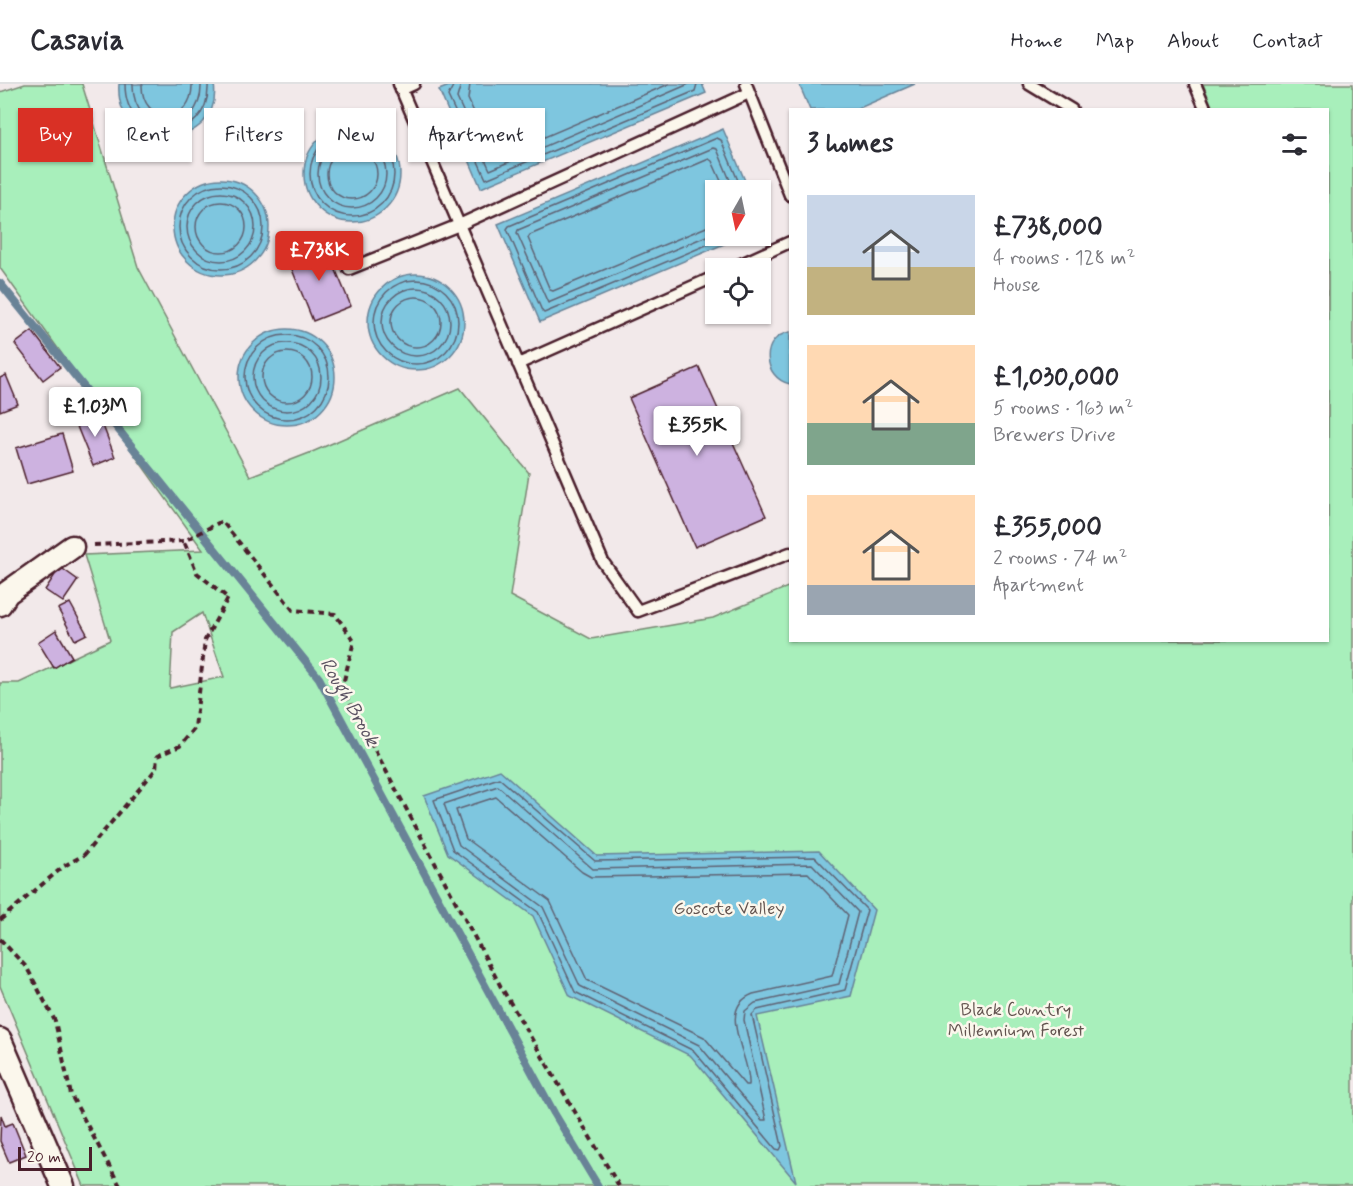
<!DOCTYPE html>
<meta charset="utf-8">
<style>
:root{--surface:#fff;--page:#f2f2f3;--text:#2b2b33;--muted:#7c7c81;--line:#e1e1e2;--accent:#d93025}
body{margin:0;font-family:Mynerve,sans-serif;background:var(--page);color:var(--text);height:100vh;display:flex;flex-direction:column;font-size:22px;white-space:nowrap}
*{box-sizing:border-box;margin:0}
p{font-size:20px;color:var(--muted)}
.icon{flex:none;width:33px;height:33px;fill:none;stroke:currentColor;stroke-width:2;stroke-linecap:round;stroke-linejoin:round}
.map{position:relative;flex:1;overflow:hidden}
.sheet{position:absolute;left:789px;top:24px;width:540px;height:534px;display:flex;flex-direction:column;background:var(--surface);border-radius:0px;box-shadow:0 2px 4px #0004}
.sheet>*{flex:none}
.guide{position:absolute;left:18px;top:24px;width:570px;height:54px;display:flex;gap:12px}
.needle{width:39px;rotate:189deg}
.buttons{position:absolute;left:705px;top:96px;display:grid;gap:12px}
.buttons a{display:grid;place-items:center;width:66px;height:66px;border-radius:0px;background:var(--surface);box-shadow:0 2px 4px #0004;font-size:30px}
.scale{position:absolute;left:18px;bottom:15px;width:74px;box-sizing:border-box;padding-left:6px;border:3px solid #4a1f2b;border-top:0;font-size:16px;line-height:21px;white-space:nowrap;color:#4a1f2b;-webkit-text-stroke:4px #fbf7ec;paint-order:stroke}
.price{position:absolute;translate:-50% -51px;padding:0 14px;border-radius:6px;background:#fff;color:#222;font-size:20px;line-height:39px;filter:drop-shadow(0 2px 3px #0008)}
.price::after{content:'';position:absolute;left:50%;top:36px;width:18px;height:14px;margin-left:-9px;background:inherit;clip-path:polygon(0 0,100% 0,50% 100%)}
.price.selected{background:var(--accent);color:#fff}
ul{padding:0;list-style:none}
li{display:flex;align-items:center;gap:18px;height:150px;padding:0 18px}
li span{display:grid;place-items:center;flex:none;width:168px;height:120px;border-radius:0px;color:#555}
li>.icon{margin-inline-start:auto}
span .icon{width:72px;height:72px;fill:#fffc;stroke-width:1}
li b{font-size:26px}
h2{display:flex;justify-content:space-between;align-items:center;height:72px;padding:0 18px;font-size:26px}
.tag{padding:0 21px;border-radius:0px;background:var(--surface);box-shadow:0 2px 4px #0004;font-size:21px;line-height:54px}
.tag.selected{background:var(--accent);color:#fff}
header{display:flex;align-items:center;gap:36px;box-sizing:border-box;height:84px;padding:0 30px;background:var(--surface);border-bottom:2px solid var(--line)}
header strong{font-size:28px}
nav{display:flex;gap:33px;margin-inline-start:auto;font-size:21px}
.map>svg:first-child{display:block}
</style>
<header>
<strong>Casavia</strong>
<nav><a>Home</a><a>Map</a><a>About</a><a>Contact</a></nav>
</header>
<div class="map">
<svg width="1353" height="1102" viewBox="0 0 1353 1102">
<rect width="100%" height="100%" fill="#f2e9ea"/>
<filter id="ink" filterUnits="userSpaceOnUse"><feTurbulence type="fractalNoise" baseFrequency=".0167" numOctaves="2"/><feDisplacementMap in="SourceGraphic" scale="12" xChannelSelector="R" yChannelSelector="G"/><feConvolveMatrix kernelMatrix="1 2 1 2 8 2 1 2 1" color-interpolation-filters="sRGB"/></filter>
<g filter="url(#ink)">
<path fill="#a8efbb" stroke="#798773" stroke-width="1.5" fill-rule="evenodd" d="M25,0H82L138,183L250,392L312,368L460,304L529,389L510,512L591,555L713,534L790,502V556H1328V26L1213,25L1203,0H1353V1102H84L0,902V599H19L110,556L84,471L203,466L0,184V8ZM202,529L224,593L170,604L173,548Z"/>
<path fill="#7ec6df" stroke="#698397" stroke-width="1.5" d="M119,0H214C224,67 114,74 119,0Z
M454,0H702L706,9L481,104L439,6Z
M799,0H915L857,25L810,26Z
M304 90a48 48 0 1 1 96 0a48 48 0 1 1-96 0Z
M723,45L749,106H716V152H743L540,238L498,140Z
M173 143a48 48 0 1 1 96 0a48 48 0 1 1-96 0Z
M368 238a48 48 0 1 1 96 0a48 48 0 1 1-96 0Z
M239 293a48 48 0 1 1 96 0a48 48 0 1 1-96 0Z
M790,248V300C762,294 760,253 790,248Z
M500,686L597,772L819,767L874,826L851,912L757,932L796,1098L691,972L570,912L533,832L448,770L424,712Z"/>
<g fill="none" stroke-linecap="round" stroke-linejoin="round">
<path stroke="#5f6273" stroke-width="1.5" d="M125,0C125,65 211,62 208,0
M133,0C132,55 203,53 201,0
M142,0C141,42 193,42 192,0
M454,0L448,12L486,95L695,7L697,0
M461,0L457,14L490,86L689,0
M470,0L468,15L495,74L669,0
M310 90a42 42 0 1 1 84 0a42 42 0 1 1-84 0Z
M318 90a34 34 0 1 1 68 0a34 34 0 1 1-68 0Z
M327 90a25 25 0 1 1 50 0a25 25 0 1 1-50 0Z
M179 143a42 42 0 1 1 84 0a42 42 0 1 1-84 0Z
M187 143a34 34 0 1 1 68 0a34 34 0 1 1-68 0Z
M196 143a25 25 0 1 1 50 0a25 25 0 1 1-50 0Z
M716,139L553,207L550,206L528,154L530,151L709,75L712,77L725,106
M716,148L548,219L517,149L518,146L713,64L717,65L734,106
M728,152L544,229L542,227L507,145L509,142L717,54L721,56L742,106
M374 238a42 42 0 1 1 84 0a42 42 0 1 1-84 0Z
M382 238a34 34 0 1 1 68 0a34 34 0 1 1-68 0Z
M391 238a25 25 0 1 1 50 0a25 25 0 1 1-50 0Z
M245 293a42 42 0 1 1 84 0a42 42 0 1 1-84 0Z
M253 293a34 34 0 1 1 68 0a34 34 0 1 1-68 0Z
M262 293a25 25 0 1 1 50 0a25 25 0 1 1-50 0Z
M499,694L595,777L815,773L867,826L845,906L757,926L752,931L782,1062L780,1066L776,1065L694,967L575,908L538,828L453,766L434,716Z
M498,702L593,785L812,780L858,828L839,900L755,919L745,927L744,936L766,1036H762L699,961L580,902L543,823L459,761L444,720Z
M496,713L582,788L591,793L808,789L848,831L832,892L753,910C714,925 752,975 749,1001H745L704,953L587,896L550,817L466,755L456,726Z"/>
<path stroke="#698397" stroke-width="8" d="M0,199L319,594L554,1029L598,1102"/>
</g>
<path fill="#cdb2e0" stroke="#4a1f2b" stroke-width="1.5" d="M324,158L351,222L313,237L287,173Z
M32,247L60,283L43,296L15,260Z
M699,283L766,432L695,463L629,314Z
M6,291L18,320L0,327V294Z
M97,326L115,373L93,382L74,335Z
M62,350L73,387L27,400L16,364Z
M60,483L78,496L63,518L45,506Z
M70,519L87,550L75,556L58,525Z
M56,546L72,573L54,584L38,558Z
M1,1031L5,1042L13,1039L26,1071L9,1078L0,1057Z"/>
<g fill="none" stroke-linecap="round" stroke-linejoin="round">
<g stroke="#4a1f2b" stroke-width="15">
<path id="lane" d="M399,0L603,478L638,527L790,469
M746,0L790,111
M1029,0L1072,26
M1195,0L1206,26
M401,6L414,0
M732,184L790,158
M349,185L459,141L749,9
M518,280L716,192"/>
</g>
<g stroke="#4a1f2b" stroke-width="27">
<path id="street" d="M0,520L7,509L72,463
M0,956L63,1102"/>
</g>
<path stroke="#4a1f2b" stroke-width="4" stroke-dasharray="6 4.5" stroke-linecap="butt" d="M94,461L184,457L222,437L293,526L335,530L354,557L342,604L501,903L619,1102
M0,836L64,782L84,771L156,685L157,672L180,662L195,644L205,556L228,514L197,489L184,457
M0,855L27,884L55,937L71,1011L120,1102"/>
<use href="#lane" stroke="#fbf7ec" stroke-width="10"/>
<use href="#street" stroke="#fbf7ec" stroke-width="22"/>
</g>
</g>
<g text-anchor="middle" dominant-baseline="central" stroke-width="5" stroke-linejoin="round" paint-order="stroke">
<g font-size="18" fill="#62534f" stroke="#fbf7ec">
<text x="729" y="825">Goscote Valley</text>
<text x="1016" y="926">Black Country<tspan x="1016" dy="21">Millennium Forest</tspan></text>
</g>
<g font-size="20" font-style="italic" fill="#5a5161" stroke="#fbf7ec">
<text transform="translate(349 618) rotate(60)">Rough Brook</text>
</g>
</g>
</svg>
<div class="buttons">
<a><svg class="needle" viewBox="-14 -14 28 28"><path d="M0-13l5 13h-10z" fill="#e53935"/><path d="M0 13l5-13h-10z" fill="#7c7c81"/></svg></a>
<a><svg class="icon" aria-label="locate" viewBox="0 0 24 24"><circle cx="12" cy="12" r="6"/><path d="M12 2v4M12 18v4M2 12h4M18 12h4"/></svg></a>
</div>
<div class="scale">20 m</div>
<b class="price selected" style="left:319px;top:198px">£738K</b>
<b class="price" style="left:95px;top:354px">£1.03M</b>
<b class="price" style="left:697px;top:373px">£355K</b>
<div class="guide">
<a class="tag selected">Buy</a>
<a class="tag">Rent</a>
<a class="tag">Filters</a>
<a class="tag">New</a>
<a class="tag">Apartment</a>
</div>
<section class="sheet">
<h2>3 homes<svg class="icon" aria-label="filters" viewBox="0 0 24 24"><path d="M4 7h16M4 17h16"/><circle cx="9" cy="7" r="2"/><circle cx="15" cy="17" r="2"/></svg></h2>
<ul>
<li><span style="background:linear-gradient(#c9d6e8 60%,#c2b280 0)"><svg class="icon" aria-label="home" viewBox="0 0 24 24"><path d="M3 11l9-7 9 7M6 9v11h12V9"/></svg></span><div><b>£738,000</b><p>4 rooms · 128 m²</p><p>House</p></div></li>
<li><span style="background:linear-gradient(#ffd9b3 65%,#7fa58c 0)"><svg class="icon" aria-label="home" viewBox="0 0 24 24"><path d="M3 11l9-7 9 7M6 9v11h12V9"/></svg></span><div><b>£1,030,000</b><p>5 rooms · 163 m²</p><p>Brewers Drive</p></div></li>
<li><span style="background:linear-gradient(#ffd9b3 75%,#9aa5b1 0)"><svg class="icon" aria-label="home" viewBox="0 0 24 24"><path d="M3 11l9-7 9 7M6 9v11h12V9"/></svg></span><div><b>£355,000</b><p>2 rooms · 74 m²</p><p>Apartment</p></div></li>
</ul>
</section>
</div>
